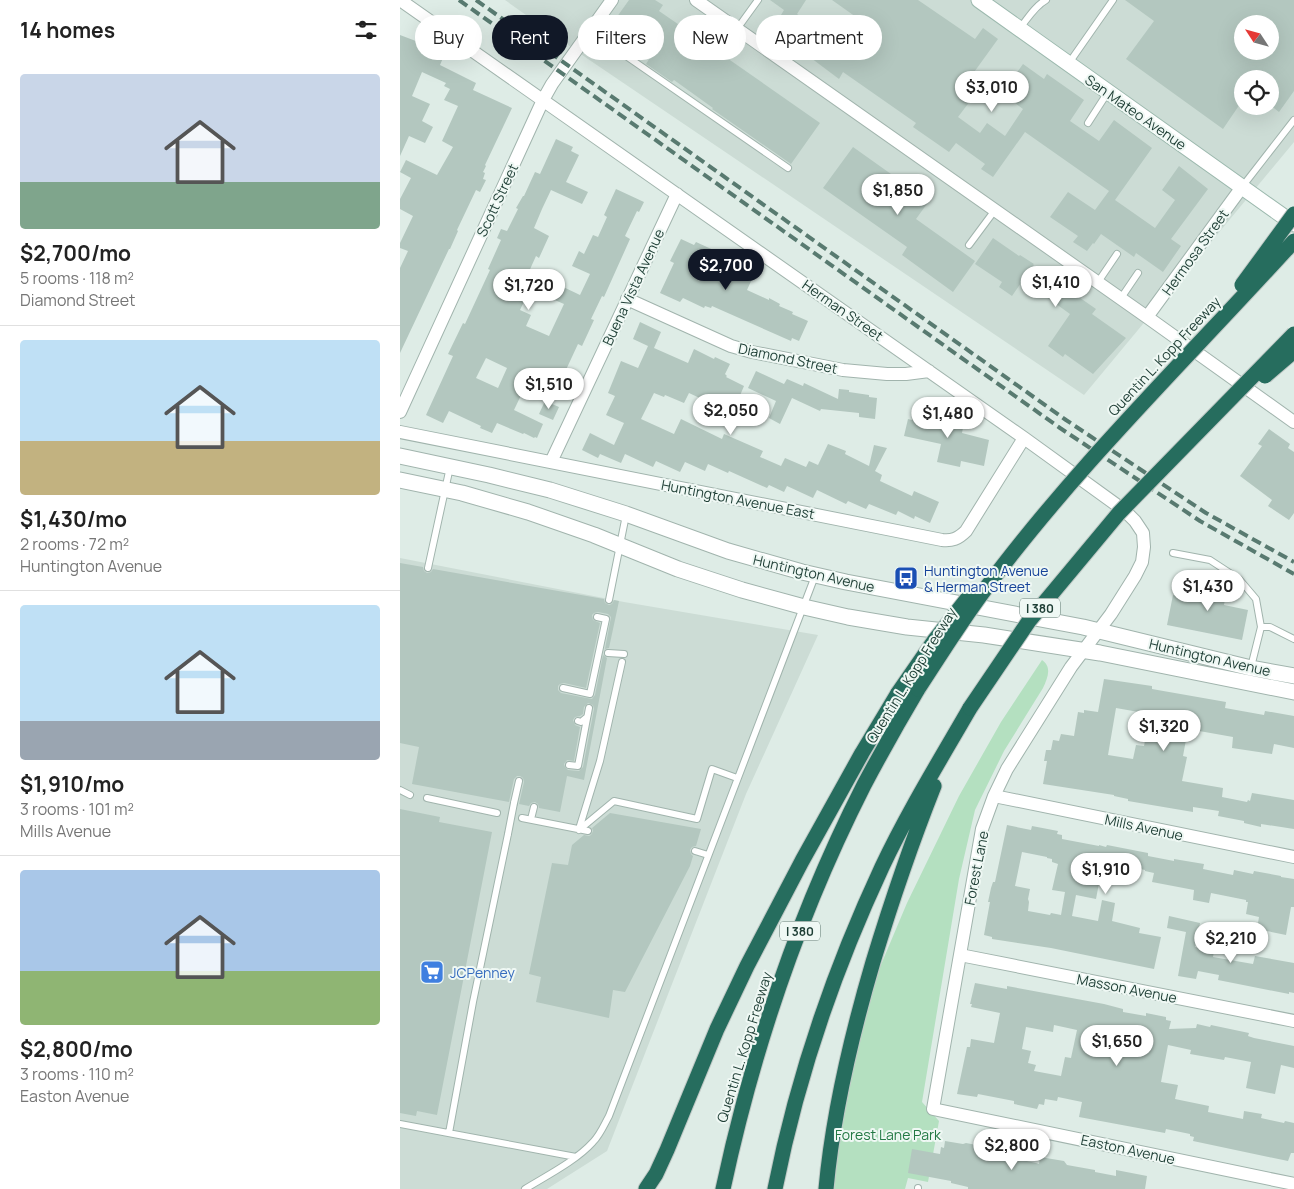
<!DOCTYPE html>
<meta charset="utf-8">
<style>
:root{--surface:#fff;--page:#f2f2f2;--text:#222;--muted:#767676;--line:#e0e0e0;--accent:#111827}
body{margin:0;font-family:Manrope,sans-serif;background:var(--page);color:var(--text);height:100vh;display:flex;flex-direction:column;font-size:19px;white-space:nowrap}
*{box-sizing:border-box;margin:0}
p{font-size:16px;color:var(--muted)}
.icon{flex:none;width:28px;height:28px;fill:none;stroke:currentColor;stroke-width:2;stroke-linecap:round;stroke-linejoin:round}
.map{position:relative;flex:1;overflow:hidden}
.drawer{display:flex;flex-direction:column;background:var(--surface);width:400px}
.drawer>*{flex:none}
.banner{position:absolute;left:15px;top:15px;width:475px;height:45px;display:flex;gap:10px}
.needle{width:32px;rotate:306deg}
.buttons{position:absolute;left:834px;top:15px;display:grid;gap:10px}
.buttons a{display:grid;place-items:center;width:45px;height:45px;border-radius:50%;background:var(--surface);box-shadow:0 5px 20px #0002;font-size:25px}
.price{position:absolute;translate:-50% -42px;padding:0 11px;border-radius:18px;background:#fff;color:#222;font-size:16px;line-height:32px;filter:drop-shadow(0 1px 2px #0008)}
.price::after{content:'';position:absolute;left:50%;top:30px;width:15px;height:11px;margin-left:-8px;background:inherit;clip-path:polygon(0 0,100% 0,50% 100%)}
.price.active{background:var(--accent);color:#fff}
ul{padding:0;list-style:none}
li{display:grid;align-content:center;gap:10px;height:265px;padding:0 20px}
li+li{border-top:1px solid var(--line)}
li span{display:grid;place-items:center;height:155px;border-radius:5px;color:#555}
li>.icon{margin-inline-start:auto}
span .icon{width:90px;height:90px;fill:#fffc;stroke-width:1}
li b{font-size:21px}
h2{display:flex;justify-content:space-between;align-items:center;height:60px;padding:0 20px;font-size:21px}
.tag{padding:0 18px;border-radius:22px;background:var(--surface);box-shadow:0 5px 20px #0002;font-size:18px;line-height:45px}
.tag.active{background:var(--accent);color:#fff}
main{display:flex;flex:1;min-height:0}
.map>svg:first-child{display:block}
</style>
<main>
<section class="drawer">
<h2>14 homes<svg class="icon" aria-label="filters" viewBox="0 0 24 24"><path d="M4 7h16M4 17h16"/><circle cx="9" cy="7" r="2"/><circle cx="15" cy="17" r="2"/></svg></h2>
<ul>
<li><span style="background:linear-gradient(#c9d6e8 70%,#7fa58c 0)"><svg class="icon" aria-label="home" viewBox="0 0 24 24"><path d="M3 11l9-7 9 7M6 9v11h12V9"/></svg></span><div><b>$2,700/mo</b><p>5 rooms · 118 m²</p><p>Diamond Street</p></div></li>
<li><span style="background:linear-gradient(#bfe0f5 65%,#c2b280 0)"><svg class="icon" aria-label="home" viewBox="0 0 24 24"><path d="M3 11l9-7 9 7M6 9v11h12V9"/></svg></span><div><b>$1,430/mo</b><p>2 rooms · 72 m²</p><p>Huntington Avenue</p></div></li>
<li><span style="background:linear-gradient(#bfe0f5 75%,#9aa5b1 0)"><svg class="icon" aria-label="home" viewBox="0 0 24 24"><path d="M3 11l9-7 9 7M6 9v11h12V9"/></svg></span><div><b>$1,910/mo</b><p>3 rooms · 101 m²</p><p>Mills Avenue</p></div></li>
<li><span style="background:linear-gradient(#a9c7e8 65%,#8fb573 0)"><svg class="icon" aria-label="home" viewBox="0 0 24 24"><path d="M3 11l9-7 9 7M6 9v11h12V9"/></svg></span><div><b>$2,800/mo</b><p>3 rooms · 110 m²</p><p>Easton Avenue</p></div></li>
</ul>
</section>
<div class="map">
<svg width="894" height="1189" viewBox="0 0 894 1189">
<rect width="100%" height="100%" fill="#deece6"/>
<path fill="#ccdcd5" fill-rule="evenodd" d="M105,0H894V142L684,395L188,59ZM842,24H870V51H842ZM842,79H870V106H842Z
M0,558L224,602L418,635L346,794L207,1151L147,1189H0Z"/>
<path fill="#b4e0c0" d="M642,660C652,667 648,677 643,688L604,751L575,810L559,879L522,1102L539,1121L528,1182L508,1178L505,1189H432L442,1115L458,1040L480,967L507,903L559,796L601,722Z"/>
<path fill="#b3c7bf" fill-rule="evenodd" d="M229,0H255L263,5L259,11L304,42L308,36L331,52L327,58L420,123L391,164L312,109L313,108L274,80L272,82L246,64L253,53L226,34L223,38L209,28Z
M370,0H406L397,14L414,26L415,24L439,41L456,17L432,0H518L575,39L583,28L598,39L572,75L580,81L576,86L580,88L558,117L580,133L587,123L605,136L623,109L602,93L623,64L644,79L647,74L684,100L670,121L699,141L714,120L752,148L715,200L755,228L775,200L762,190L779,166L808,189L771,239L781,246L763,272L736,253L734,257L701,234L694,244L693,243L687,251L673,242L678,236L650,217L668,192L695,210L709,191L625,132L593,177L581,169L585,164L556,143L549,152L513,127L516,123L443,72L439,79L383,37L392,25L385,20L386,18L381,15L384,10Z
M725,0H894V91L879,112L870,105V79H842V101L823,129L726,59L754,21ZM842,24H870V51H842Z
M0,35L21,43L20,46L25,48L24,49L43,58L40,65L76,83L73,90L112,108L85,165L86,166L83,172L85,173L83,179L86,180L80,192L76,190L57,230L58,231L50,249H49L0,353V268L8,251L0,248V243L13,216L0,209V199L11,178L0,172L6,160L37,175L53,147L42,141L58,106L44,100L50,89L44,86L46,83L22,72L12,96L30,104L22,121L33,127L25,143L9,136L0,156Z
M156,139L173,147L171,151L179,155L166,182L188,192L182,204L151,190L142,209L134,228L149,236L139,258L136,256L122,287L129,291L120,310L131,315L126,326L149,336L164,304L150,298L157,284L180,295L190,274L172,266L179,251L184,254L193,235L198,237L207,217L204,215L216,189L244,202L239,212L237,211L225,236L230,239L204,297L202,296L191,319L194,320L182,346L178,344L151,402L124,389L114,410L143,424L137,438L135,437L134,438L124,433L123,434L97,423L92,433L80,428L81,426L49,411L43,423L26,415L53,356L48,354L63,323L65,324L90,270L88,269L101,240L97,238L101,229L107,231L118,209L116,208L123,196H124L135,172L140,174ZM86,358L107,368L98,388L76,378Z
M453,147L529,201L516,219L575,261L553,292L502,255L507,247L423,188Z
M593,238L619,256L620,255L634,264L633,265L696,309L692,314L726,338L693,374L665,354L663,357L648,346L670,314L623,280L612,296L599,287L602,282L575,264Z
M281,239L294,245L296,242L333,259L329,269L352,279L347,290L369,300V298L380,304L379,306L393,312L392,314L408,321L399,341L392,338L391,341L312,306L311,308L305,306L304,308L283,298L280,302L260,293L274,263L270,261Z
M240,322L261,332L254,348L288,363L294,349L314,359L315,357L330,364L325,374L327,376L326,377L344,386L336,405L334,404L330,413L318,408L319,407L289,393L284,403L265,395L264,397L254,393L241,419L274,434L281,419L322,439L324,434L363,451L360,457L381,466L385,458L406,467L409,461L418,465L428,444L446,451L445,454L469,466L474,445L487,448L475,471L482,475L480,481L512,496L514,491L539,502L530,523L515,516L514,519L498,511L496,515L469,504L466,509L448,501L446,504L417,490L413,498L387,486L384,492L369,485L367,488L329,471L328,473L308,464L305,471L285,462L280,472L256,461L253,467L225,454L221,463L200,454L198,458L182,450L190,433L214,445L224,423L206,415L215,396L208,393L221,361L238,368L248,346L233,339Z
M356,371L384,384L387,379L403,386L404,383L438,399L439,389L449,390V392L469,395V397L477,398L475,419L459,417V413L421,409L420,411L392,398L380,424L369,418L376,401L348,388Z
M145,401L159,407L153,420L139,414Z
M515,407L528,410L527,414L564,422L562,433L589,440L584,466L561,461L560,467L537,462L541,444L504,436L508,419L512,420Z
M869,429L890,444L888,448L894,452V513L889,520L868,506L872,500L840,476L862,446L858,444Z
M0,563L23,567L24,571L27,573L31,572L33,569L204,599L205,603L209,605L212,604L214,600L219,601L209,648L205,649L211,617L208,614L198,612L194,613L192,615L193,620L200,623L186,688L164,683L160,684L158,686V690L161,693L192,699L195,695L203,655L207,658L184,780L167,776L160,812L139,808L138,804L135,802L131,803L129,806L119,804L124,782L123,778L120,776H117L114,779L109,802L12,784L19,747L0,743ZM188,703L193,705L194,709L183,767L179,771L168,770L165,767L164,764L167,760L174,761L180,727L175,725L173,720L175,717L180,716L183,714L184,707Z
M792,580L827,587L824,605L848,610L842,640L767,625L773,595L789,598Z
M704,679L752,686V689L826,702L825,708L864,715L865,711L894,716V748L874,744L872,754L832,748L833,737L788,729L783,756L787,757L782,781L823,788L822,797L847,802L848,800L850,801L852,793L894,800V829L861,824V827L844,823V821L818,816L819,811L793,807V812L728,801V799L714,796V795L643,784L647,761H644L646,750H651L653,740L659,741L661,734L674,736L678,712L684,713V710L698,712ZM716,708L750,714L744,746L736,745L733,759L708,755Z
M0,809L40,817L39,822L92,832L37,1115L17,1111L16,1116L0,1113Z
M210,813L301,829L296,846L292,847L290,850L291,854L293,856L290,866L225,992L213,990L209,1018L136,1002L141,977L129,974L152,863L168,865L172,845L184,835L189,836L191,835L193,831L192,828Z
M607,825L631,830L632,826L658,831L657,834L662,835V839L699,846V845L706,847L707,845L748,853V856L774,861V859L804,864L803,869L833,875L834,870L853,874L854,871L881,876V877L894,879V907H891L886,935L857,929L859,917L846,914L848,902H846V900L811,893L809,903L793,900L794,890L752,882L754,873L745,871V870L719,864L716,881L700,878L696,899L676,895L672,916L698,921L702,900L715,903L712,921L740,928L739,933L761,937L754,969L651,948L592,939V937L584,935L590,902H588L591,888L593,882H595ZM622,852L647,857V858L652,859V862L658,864L652,890L665,892L661,915L651,913L650,915L628,911L629,902L628,899L630,889L615,886Z
M769,916L800,923L795,947L814,951L813,957L853,964L855,956L894,963V993L889,992V994L818,980L819,975L798,971L796,979L778,976L786,932L767,928Z
M575,983L607,989V986L704,1004L723,1009V1012L746,1016V1013L766,1017V1020L771,1021L769,1029L796,1028L797,1024L810,1027L811,1025L849,1033L848,1036L854,1038L894,1046V1068L881,1065L875,1094L846,1088L851,1062L825,1057L824,1060L790,1054L791,1050L768,1045L761,1082L778,1085L775,1099L809,1106L808,1112L843,1119L844,1111L862,1114L861,1118L884,1123L885,1121L894,1123V1153H891L888,1161L793,1141L794,1137L790,1136V1134L766,1129L765,1133L679,1117L682,1102L658,1097L657,1101L645,1099L644,1105L639,1104L637,1109L614,1104V1101L578,1094L577,1097L557,1094L567,1047H570L571,1039L594,1043L600,1013L571,1007L572,1004H570ZM654,1025L677,1030L671,1058L665,1057L661,1076L634,1071L636,1065L628,1063L631,1051L622,1049L626,1027L653,1032Z
M545,1141L563,1144L566,1143L592,1148V1149H594L593,1154L636,1163L639,1164L640,1157L664,1161L667,1165L695,1170V1172L716,1176V1170L747,1176L745,1189H568V1187L551,1183V1181L508,1173L512,1149L540,1154L541,1147L544,1148Z"/>
<g fill="none" stroke-linecap="round" stroke-linejoin="round">
<g stroke="#a1b4ad" stroke-width="8">
<path id="service" d="M620,28C628,18 635,6 646,0
M337,29L358,0
M190,31L388,168
M669,63L713,0
M688,123L708,92
M842,187L894,120
M569,245L595,210
M698,282L717,254
M721,298L738,273
M773,553L810,560L839,579L856,599L861,627
M28,568L50,467
M209,600L226,515
M208,653L224,654
M851,667L861,627H870L894,639
M163,688L190,694L206,619L197,617
M178,721L181,722L187,717
M169,765L178,766L189,708
M0,790L10,795
M27,798L97,813
M114,803L119,781
M122,818L188,831
M131,819L134,807
M179,829L200,761L222,662
M179,830L214,801L297,819L312,769L337,778
M295,851L308,855
M0,1124L176,1157
M49,1133L73,1002L108,834
M125,1189C146,1176 176,1161 193,1142C200,1135 204,1125 209,1116L415,576
M518,1189V1188"/>
</g>
<g stroke="#a1b4ad" stroke-width="14">
<path id="minor" d="M0,0L624,438L725,511L735,521L743,533L744,547L742,562L735,576L711,614L671,667L607,769L594,796L582,829L533,1109L894,1184
M296,0L747,317L894,422
M227,299L331,346L352,352L443,370L487,374H506L529,371
M747,317L842,187
M0,412L143,100L152,84L212,0
M0,432L542,540C552,541 558,539 566,531L624,438
M151,462L277,194
M594,796L894,857
M560,955L894,1021"/>
</g>
<g stroke="#a1b4ad" stroke-width="17">
<path id="tertiary" d="M0,456L89,475L150,490L226,514L328,551L402,572L446,582L683,627L851,668L894,676
M0,480L62,493L128,512L194,535L278,569L342,590L404,607L448,617L507,627L584,635L700,653L894,692"/>
</g>
<g stroke="#9cb9ae" stroke-width="17">
<path id="secondary" d="M579,0L894,224"/>
</g>
<g stroke="#c0c9c6" stroke-width="17">
<path id="motorway" d="M246,1189L256,1174L267,1150L317,1029L347,966L402,861L462,753L498,693
M323,1189C353,1049 399,913 464,785C481,753 499,721 518,689
M375,1189C397,1078 434,970 482,867C508,812 540,760 570,708
M426,1189C433,1112 451,1037 473,962C491,903 511,844 534,786"/>
</g>
<use href="#service" stroke="#fff" stroke-width="6"/>
<use href="#minor" stroke="#fff" stroke-width="12"/>
<use href="#tertiary" stroke="#fff" stroke-width="15"/>
<use href="#secondary" stroke="#fff" stroke-width="15"/>
<use href="#motorway" stroke="#266d5e" stroke-width="15"/>
<path stroke="#587a70" stroke-width="4" stroke-dasharray="10 5" stroke-linecap="butt" d="M59,0L660,428L800,521L894,574
M76,0L666,420L806,513L894,562"/>
<g stroke="#a1b4ad" stroke-width="8" stroke-linecap="butt">
<path id="service-bridge" d="M108,834L114,803"/>
</g>
<g stroke="#c0c9c6" stroke-width="17" stroke-linecap="butt">
<path id="motorway-bridge" d="M842,285L894,214
M865,376L894,351
M518,689C539,657 560,623 583,592C676,466 789,357 894,241
M498,693L534,641L571,594
M570,708L629,621L719,513L894,334"/>
</g>
<use href="#service-bridge" stroke="#fff" stroke-width="6"/>
<use href="#motorway-bridge" stroke="#266d5e" stroke-width="15"/>
</g>
<defs>
<g id="bus-square" transform="scale(1.25)"><rect x="-9" y="-9" width="18" height="18" rx="4" fill="#1a4fb4" stroke="#eff8f4"/><path d="M-5-6H5V4H4V6H2V4H-2V6H-4V4H-5ZM-3.5-4V0h7V-4ZM-3.5 1.2v1.5H-2V1.2ZM2 1.2v1.5H3.5V1.2Z" fill="#fff"/></g>
<g id="supermarket-square" transform="scale(1.25)"><rect x="-9" y="-9" width="18" height="18" rx="4" fill="#3f7fe0" stroke="#eff8f4"/><path d="M-6-5.5h2.5l.6 2H6L4.5 2H-2.5L-4.4-4H-6ZM-1.5 3.2a1.3 1.3 0 1 0 .1 0ZM3 3.2a1.3 1.3 0 1 0 .1 0Z" fill="#fff"/></g>
</defs>
<g fill-rule="evenodd">
<use href="#bus-square" x="506" y="578"/>
<use href="#supermarket-square" x="32" y="972"/>
</g>
<g text-anchor="middle" dominant-baseline="central" stroke-width="4" stroke-linejoin="round" paint-order="stroke">
<g fill="#eff8f4" stroke="#5d766e" stroke-width="1">
<rect x="620" y="598.5" width="40" height="19" rx="4"/>
<rect x="380" y="921.5" width="40" height="19" rx="4"/>
</g>
<g font-size="12" font-weight="bold" fill="#1e3e35">
<text x="640" y="608">I 380</text>
<text x="400" y="931">I 380</text>
</g>
<g font-size="14" fill="#1e3e35" stroke="#eff8f4">
<text transform="translate(736 112) rotate(35)">San Mateo Avenue</text>
<text transform="translate(97 200) rotate(-65)">Scott Street</text>
<text transform="translate(795 252) rotate(-54)">Hermosa Street</text>
<text transform="translate(233 287) rotate(-65)">Buena Vista Avenue</text>
<text transform="translate(443 310) rotate(35)">Herman Street</text>
<text transform="translate(764 356) rotate(-47)">Quentin L. Kopp Freeway</text>
<text transform="translate(388 358) rotate(12)">Diamond Street</text>
<text transform="translate(338 499) rotate(11)">Huntington Avenue East</text>
<text transform="translate(414 573) rotate(13)">Huntington Avenue</text>
<text transform="translate(810 657) rotate(13)">Huntington Avenue</text>
<text transform="translate(511 675) rotate(-58)">Quentin L. Kopp Freeway</text>
<text transform="translate(744 827) rotate(12)">Mills Avenue</text>
<text transform="translate(576 868) rotate(-79)">Forest Lane</text>
<text transform="translate(727 988) rotate(11)">Masson Avenue</text>
<text transform="translate(344 1047) rotate(-73)">Quentin L. Kopp Freeway</text>
<text transform="translate(728 1149) rotate(12)">Easton Avenue</text>
</g>
<g font-size="14" fill="#164399" stroke="#eff8f4" text-anchor="start">
<text x="524" y="570">Huntington Avenue<tspan x="524" dy="16">&amp; Herman Street</tspan></text>
</g>
<g font-size="14" fill="#366cbe" stroke="#eff8f4" text-anchor="start">
<text x="50" y="972">JCPenney</text>
</g>
<g font-size="14" fill="#237944" stroke="#eff8f4">
<text x="488" y="1134">Forest Lane Park</text>
</g>
</g>
</svg>
<div class="buttons">
<a><svg class="needle" viewBox="-14 -14 28 28"><path d="M0-13l5 13h-10z" fill="#e53935"/><path d="M0 13l5-13h-10z" fill="#767676"/></svg></a>
<a><svg class="icon" aria-label="locate" viewBox="0 0 24 24"><circle cx="12" cy="12" r="6"/><path d="M12 2v4M12 18v4M2 12h4M18 12h4"/></svg></a>
</div>
<b class="price" style="left:592px;top:113px">$3,010</b>
<b class="price" style="left:498px;top:216px">$1,850</b>
<b class="price active" style="left:326px;top:291px">$2,700</b>
<b class="price" style="left:656px;top:308px">$1,410</b>
<b class="price" style="left:129px;top:311px">$1,720</b>
<b class="price" style="left:149px;top:410px">$1,510</b>
<b class="price" style="left:331px;top:436px">$2,050</b>
<b class="price" style="left:548px;top:439px">$1,480</b>
<b class="price" style="left:808px;top:612px">$1,430</b>
<b class="price" style="left:764px;top:752px">$1,320</b>
<b class="price" style="left:706px;top:895px">$1,910</b>
<b class="price" style="left:831px;top:964px">$2,210</b>
<b class="price" style="left:717px;top:1067px">$1,650</b>
<b class="price" style="left:612px;top:1171px">$2,800</b>
<div class="banner">
<a class="tag">Buy</a>
<a class="tag active">Rent</a>
<a class="tag">Filters</a>
<a class="tag">New</a>
<a class="tag">Apartment</a>
</div>
</div>
</main>
